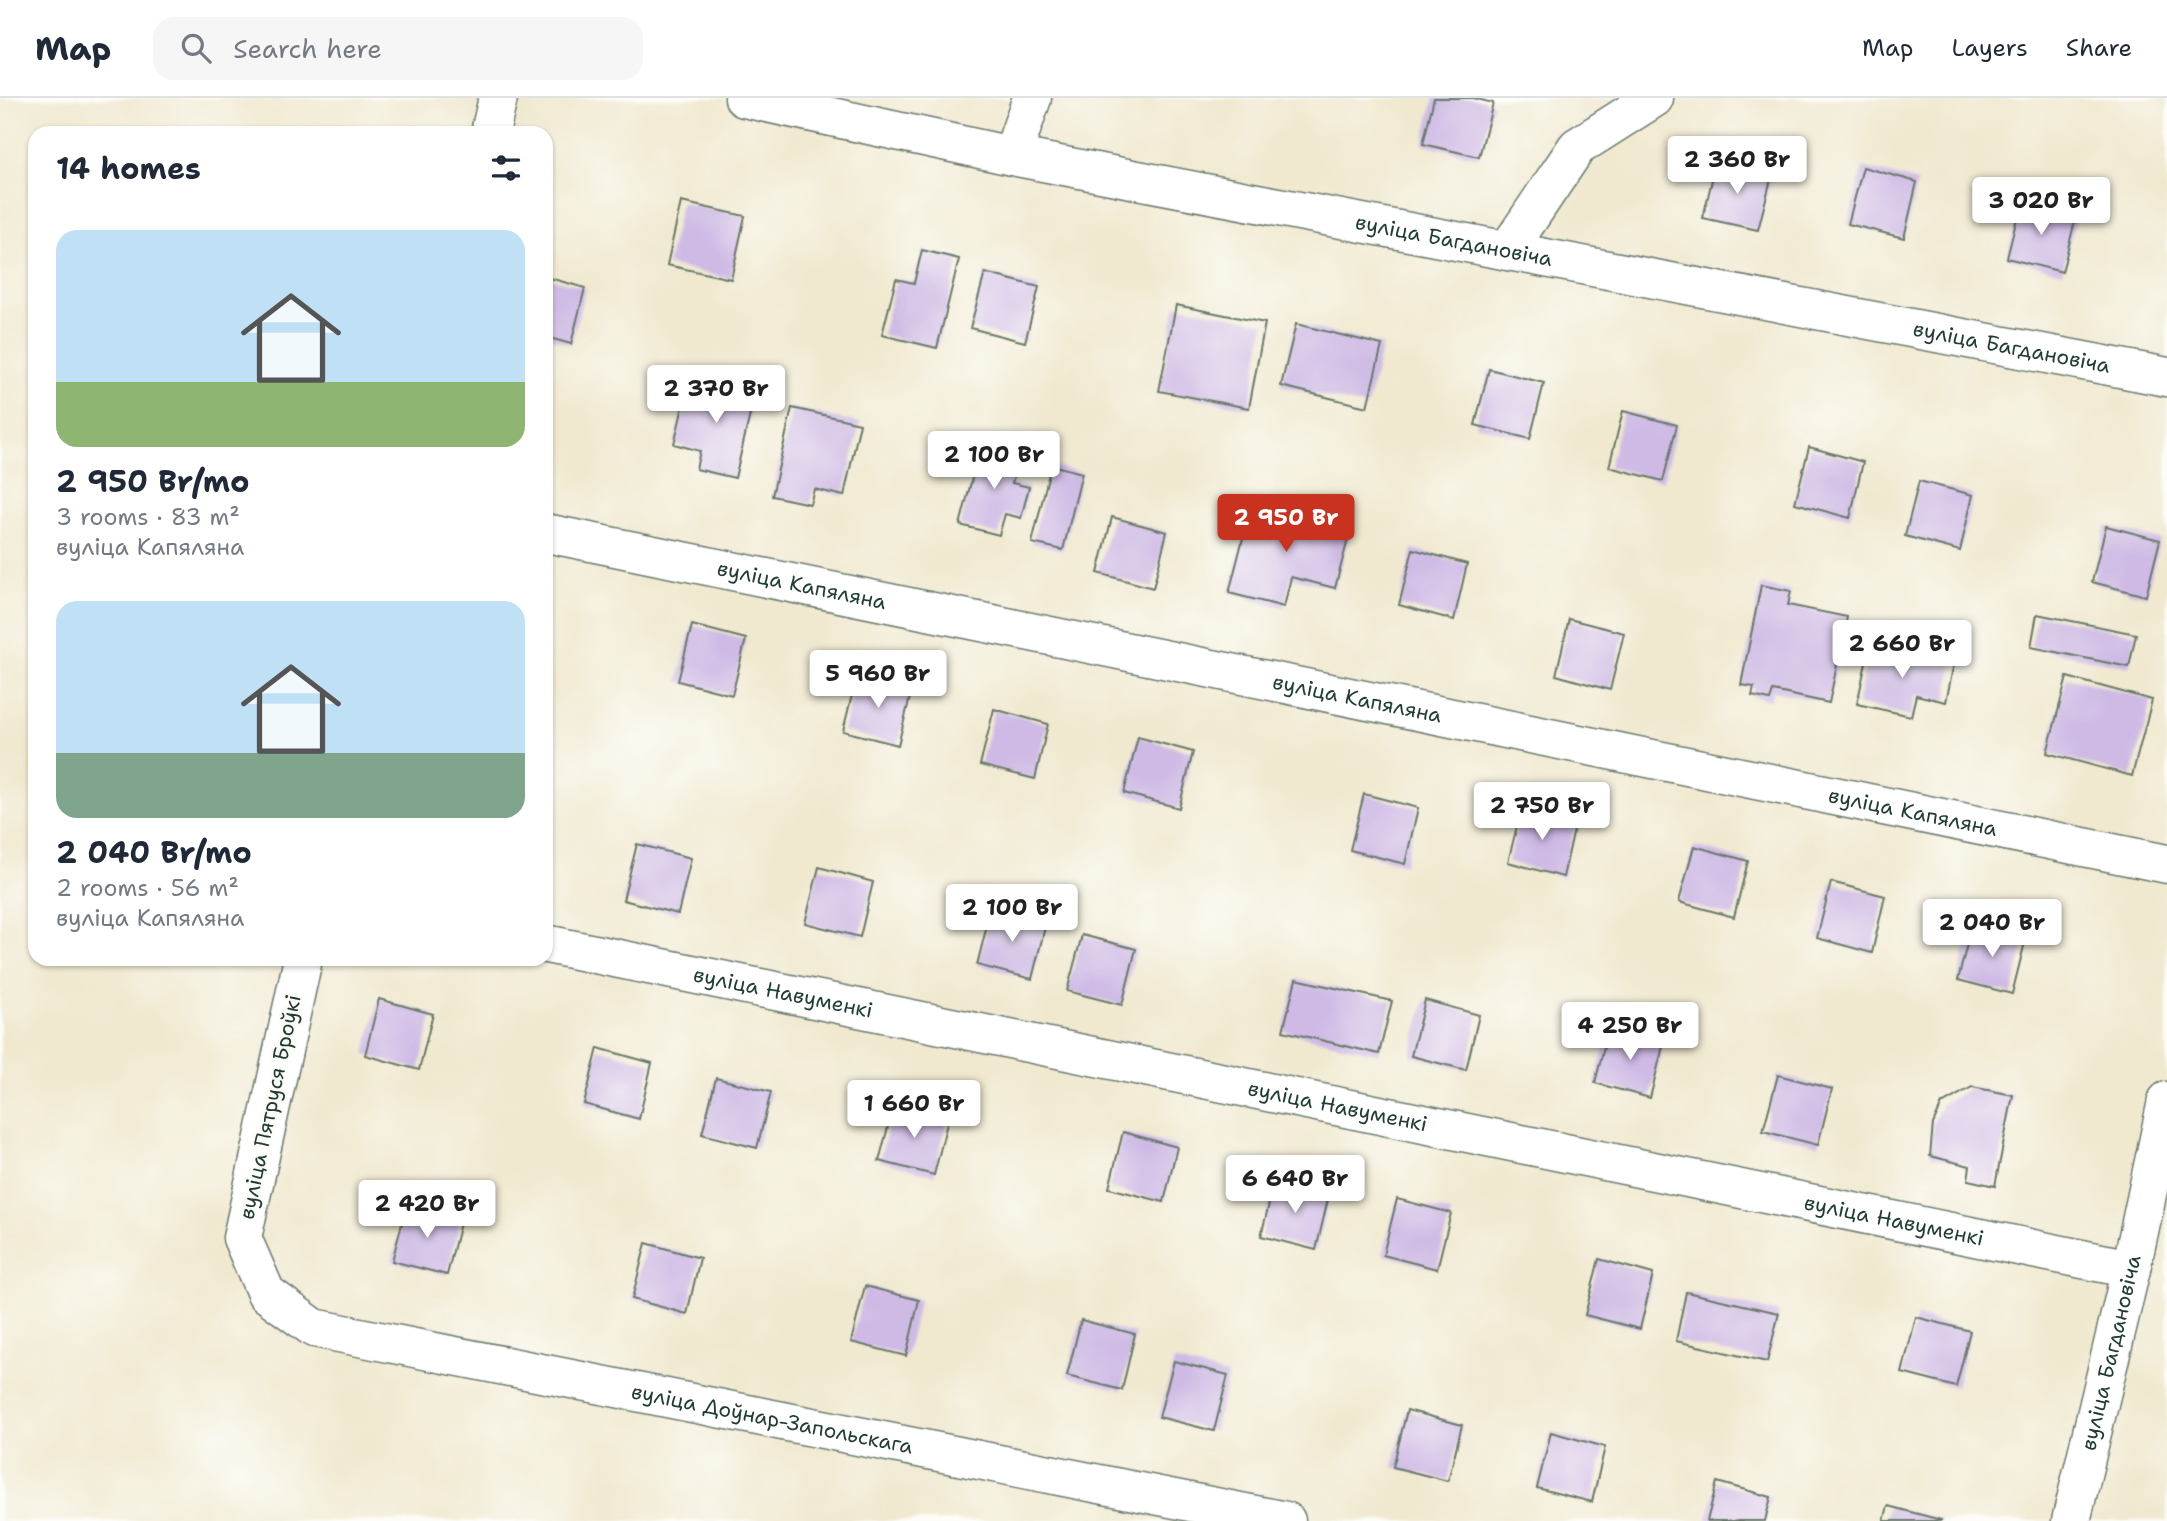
<!DOCTYPE html>
<meta charset="utf-8">
<style>
:root{--surface:#fff;--page:#f6f6f7;--text:#1f2937;--muted:#747a83;--line:#e0e1e3;--accent:#c8321e}
body{margin:0;font-family:"Shantell Sans",sans-serif;background:var(--page);color:var(--text);height:100vh;display:flex;flex-direction:column;font-size:26px;white-space:nowrap}
*{box-sizing:border-box;margin:0}
p{font-size:23px;color:var(--muted)}
.icon{flex:none;width:38px;height:38px;fill:none;stroke:currentColor;stroke-width:2;stroke-linecap:round;stroke-linejoin:round}
.map{position:relative;flex:1;overflow:hidden}
.side{position:absolute;left:28px;top:28px;width:525px;height:840px;display:flex;flex-direction:column;background:var(--surface);border-radius:21px;box-shadow:0 2px 5px #0004}
.side>*{flex:none}
.price{position:absolute;translate:-50% -60px;padding:0 16px;border-radius:7px;background:#fff;color:#222;font-size:23px;line-height:46px;filter:drop-shadow(0 2px 4px #0008)}
.price::after{content:'';position:absolute;left:50%;top:42px;width:21px;height:16px;margin-left:-10px;background:inherit;clip-path:polygon(0 0,100% 0,50% 100%)}
.price.current{background:var(--accent);color:#fff}
ul{padding:0;list-style:none}
li{display:grid;align-content:center;gap:14px;height:371px;padding:0 28px}
li span{display:grid;place-items:center;height:217px;border-radius:21px;color:#555}
li>.icon{margin-inline-start:auto}
span .icon{width:126px;height:126px;fill:#fffc;stroke-width:1}
li b{font-size:30px}
h2{display:flex;justify-content:space-between;align-items:center;height:84px;padding:0 28px;font-size:30px}
header{display:flex;align-items:center;gap:42px;box-sizing:border-box;height:98px;padding:0 35px;background:var(--surface);border-bottom:2px solid var(--line)}
header strong{font-size:33px}
nav{display:flex;gap:38px;margin-inline-start:auto;font-size:24px}
.search{width:490px;height:63px;background:var(--page);display:flex;align-items:center;gap:18px;box-sizing:border-box;padding:0 24px;border-radius:21px;color:var(--muted);font-size:26px}
.map>svg:first-child{display:block}
</style>
<header>
<strong>Map</strong>
<div class="search"><svg class="icon" aria-label="search" viewBox="0 0 24 24"><circle cx="10" cy="10" r="6"/><path d="M15 15l6 6"/></svg>Search here</div>
<nav><a>Map</a><a>Layers</a><a>Share</a></nav>
</header>
<div class="map">
<svg width="2167" height="1423" viewBox="0 0 2167 1423">
<rect width="100%" height="100%" fill="#fdfcf7"/>
<filter id="ink" filterUnits="userSpaceOnUse"><feTurbulence type="fractalNoise" baseFrequency=".0143" numOctaves="2"/><feDisplacementMap in="SourceGraphic" scale="14" xChannelSelector="R" yChannelSelector="G"/><feConvolveMatrix kernelMatrix="1 2 1 2 8 2 1 2 1" color-interpolation-filters="sRGB"/></filter>
<filter id="wash" filterUnits="userSpaceOnUse"><feTurbulence type="fractalNoise" baseFrequency=".00686" numOctaves="4" result="noise"/><feDisplacementMap in="SourceGraphic" scale="28" xChannelSelector="R" yChannelSelector="G"/><feGaussianBlur stdDeviation="1.57" result="paint"/><feColorMatrix in="noise" values="0 0 0 0 0 0 0 0 0 0 0 0 0 0 0 0 0 1.4 0 .05"/><feComposite in="paint" operator="in"/></filter>
<g filter="url(#wash)">
<rect width="100%" height="100%" fill="#f0e9d0"/>
<g id="blocks">
<path fill="#cebae5" d="M1434,0H1473L1493,5L1479,59L1423,46Z
M1716,65L1772,77L1758,132L1703,120Z
M1863,69L1917,84L1904,140L1848,126Z
M681,104L745,118L731,181L667,167Z
M2021,104L2076,119L2062,174L2007,160Z
M922,152L959,161L937,250L882,237L896,181L914,185Z
M985,175L1039,189L1025,244L970,230Z
M546,179L585,190L571,246L546,239Z
M1176,207L1265,225L1249,310L1159,293Z
M1296,226L1382,247L1367,309L1281,288Z
M1489,271L1544,285L1530,341L1475,327Z
M704,278L756,291L735,380L696,371L700,353L674,346L687,292L700,295Z
M792,310L860,325L844,398L814,391L810,406L772,398Z
M1623,313L1677,327L1663,383L1609,369Z
M981,346L1020,357L1012,385L1029,389L1021,420L1005,416L999,437L960,427Z
M1809,349L1863,364L1850,420L1795,405Z
M1051,367L1082,375L1063,452L1032,445Z
M1919,383L1973,397L1960,453L1905,438Z
M1252,405L1351,430L1335,490L1291,479L1284,509L1229,495Z
M1112,419L1167,434L1153,490L1098,475Z
M2106,428L2160,442L2146,498L2092,484Z
M1413,451L1467,466L1454,522L1399,507Z
M1761,487L1791,493L1788,507L1847,519L1829,605L1773,593L1770,602L1752,598L1754,589L1741,587Z
M2037,516L2136,536L2129,569L2031,549Z
M1569,521L1624,535L1610,592L1556,577Z
M692,527L746,541L732,597L678,583Z
M1870,546L1954,565L1946,604L1916,597L1911,618L1857,606Z
M857,577L912,591L898,647L843,633Z
M2067,579L2152,602L2132,678L2047,655Z
M994,611L1048,626L1035,681L980,667Z
M1138,639L1193,654L1179,710L1124,695Z
M1364,696L1418,710L1405,766L1350,752Z
M1522,708L1576,723L1563,779L1508,764Z
M637,746L691,760L678,816L623,802Z
M1694,748L1748,763L1734,819L1679,804Z
M819,769L873,784L860,839L805,825Z
M1831,784L1885,798L1872,855L1817,840Z
M991,811L1046,825L1032,881L977,867Z
M1972,826L2026,840L2012,896L1958,882Z
M1082,837L1136,851L1122,907L1067,893Z
M1296,881L1392,903L1379,956L1283,933Z
M379,901L433,916L419,972L365,957Z
M1425,902L1479,917L1466,972L1411,958Z
M1609,929L1664,944L1650,1000L1595,985Z
M598,950L652,965L639,1021L584,1006Z
M1778,977L1832,991L1818,1047L1763,1033Z
M716,980L771,994L757,1050L702,1036Z
M1972,989L2013,997L1995,1088L1968,1082L1970,1068L1930,1058L1933,1026L1942,1006Z
M894,1006L948,1021L934,1077L879,1063Z
M1123,1034L1177,1049L1164,1104L1109,1090Z
M1275,1082L1329,1097L1316,1152L1261,1138Z
M1397,1101L1451,1115L1437,1171L1383,1157Z
M407,1107L461,1121L447,1177L392,1163Z
M646,1145L700,1160L687,1216L632,1201Z
M1599,1161L1653,1176L1640,1231L1585,1217Z
M865,1188L919,1202L906,1258L851,1244Z
M1686,1194L1779,1215L1767,1264L1676,1243Z
M1916,1219L1970,1233L1956,1289L1902,1275Z
M1081,1222L1135,1236L1122,1292L1067,1278Z
M1174,1263L1228,1277L1214,1333L1159,1319Z
M1407,1312L1462,1327L1448,1383L1393,1369Z
M1551,1334L1605,1349L1592,1404L1537,1390Z
M1717,1384L1771,1399L1765,1423H1707Z
M1888,1408L1941,1422L1940,1423H1884Z"/>
</g>
</g>
<g filter="url(#ink)">
<use href="#blocks" fill-opacity="0" stroke="#68796b" stroke-width="2"/>
<g fill="none" stroke-linecap="round" stroke-linejoin="round">
<g stroke="#68796b" stroke-width="41">
<g id="minor">
<path id="s1" d="M744,0L1012,58L2167,279"/>
<path d="M490,35L498,0"/>
<path d="M1012,58L1032,0"/>
<path d="M1507,153L1577,49L1654,0"/>
<path id="s2" d="M546,435L2167,766"/>
<path id="s3" d="M546,846L2131,1171"/>
<path id="s4" d="M303,861L242,1140L266,1195L314,1230L1286,1423"/>
<path id="s5" d="M2071,1423L2131,1171L2167,1003"/>
</g>
</g>
<use href="#minor" stroke="#fff" stroke-width="38"/>
</g>
</g>
<g text-anchor="middle" dominant-baseline="central" stroke-width="6" stroke-linejoin="round" paint-order="stroke">
<g font-size="21" fill="#1f3d34" stroke="#fdfcf7">
<text stroke="none"><textPath href="#s1" startOffset="724">вуліца Багдановіча</textPath></text>
<text stroke="none"><textPath href="#s1" startOffset="1292">вуліца Багдановіча</textPath></text>
<text stroke="none"><textPath href="#s2" startOffset="261">вуліца Капяляна</textPath></text>
<text stroke="none"><textPath href="#s2" startOffset="828">вуліца Капяляна</textPath></text>
<text stroke="none"><textPath href="#s2" startOffset="1395">вуліца Капяляна</textPath></text>
<text stroke="none"><textPath href="#s3" startOffset="242">вуліца Навуменкі</textPath></text>
<text transform="translate(270 1009) rotate(-78)">вуліца Пятруся Броўкі</text>
<text stroke="none"><textPath href="#s3" startOffset="808">вуліца Навуменкі</textPath></text>
<text stroke="none"><textPath href="#s3" startOffset="1376">вуліца Навуменкі</textPath></text>
<text stroke="none"><textPath href="#s5" startOffset="173">вуліца Багдановіча</textPath></text>
<text stroke="none"><textPath href="#s4" startOffset="872">вуліца Доўнар-Запольскага</textPath></text>
</g>
</g>
</svg>
<b class="price" style="left:1737px;top:98px">2 360 Br</b>
<b class="price" style="left:2041px;top:139px">3 020 Br</b>
<b class="price" style="left:716px;top:327px">2 370 Br</b>
<b class="price" style="left:994px;top:393px">2 100 Br</b>
<b class="price current" style="left:1286px;top:456px">2 950 Br</b>
<b class="price" style="left:1902px;top:582px">2 660 Br</b>
<b class="price" style="left:878px;top:612px">5 960 Br</b>
<b class="price" style="left:1542px;top:744px">2 750 Br</b>
<b class="price" style="left:1012px;top:846px">2 100 Br</b>
<b class="price" style="left:1992px;top:861px">2 040 Br</b>
<b class="price" style="left:1630px;top:964px">4 250 Br</b>
<b class="price" style="left:914px;top:1042px">1 660 Br</b>
<b class="price" style="left:1295px;top:1117px">6 640 Br</b>
<b class="price" style="left:427px;top:1142px">2 420 Br</b>
<section class="side">
<h2>14 homes<svg class="icon" aria-label="filters" viewBox="0 0 24 24"><path d="M4 7h16M4 17h16"/><circle cx="9" cy="7" r="2"/><circle cx="15" cy="17" r="2"/></svg></h2>
<ul>
<li><span style="background:linear-gradient(#bfe0f5 70%,#8fb573 0)"><svg class="icon" aria-label="home" viewBox="0 0 24 24"><path d="M3 11l9-7 9 7M6 9v11h12V9"/></svg></span><div><b>2 950 Br/mo</b><p>3 rooms · 83 m²</p><p>вуліца Капяляна</p></div></li>
<li><span style="background:linear-gradient(#bfe0f5 70%,#7fa58c 0)"><svg class="icon" aria-label="home" viewBox="0 0 24 24"><path d="M3 11l9-7 9 7M6 9v11h12V9"/></svg></span><div><b>2 040 Br/mo</b><p>2 rooms · 56 m²</p><p>вуліца Капяляна</p></div></li>
</ul>
</section>
</div>
